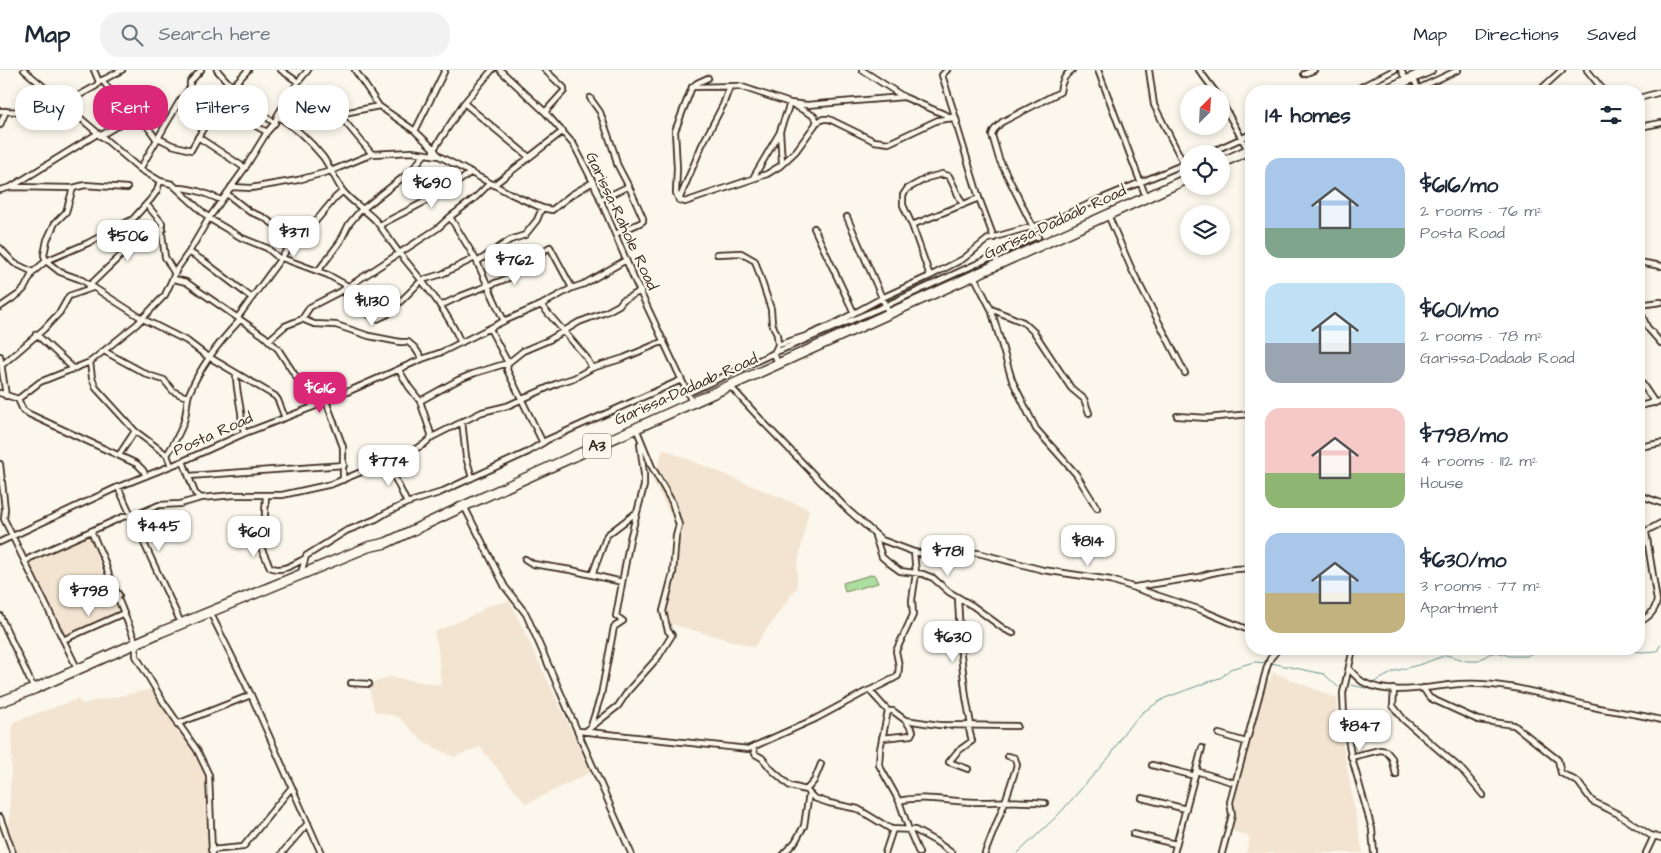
<!DOCTYPE html>
<meta charset="utf-8">
<style>
:root{--surface:#fff;--page:#f2f2f3;--text:#1f2937;--muted:#747a83;--line:#e0e1e3;--accent:#db2777}
body{margin:0;font-family:"Architects Daughter",sans-serif;background:var(--page);color:var(--text);height:100vh;display:flex;flex-direction:column;font-size:19px;white-space:nowrap}
*{box-sizing:border-box;margin:0}
p{font-size:16px;color:var(--muted)}
.icon{flex:none;width:28px;height:28px;fill:none;stroke:currentColor;stroke-width:2;stroke-linecap:round;stroke-linejoin:round}
.map{position:relative;flex:1;overflow:hidden}
.sheet{position:absolute;left:1245px;top:15px;width:400px;height:570px;display:flex;flex-direction:column;background:var(--surface);border-radius:20px;box-shadow:0 2px 8px #0003}
.sheet>*{flex:none}
.top-card{position:absolute;left:15px;top:15px;width:475px;height:45px;display:flex;gap:10px}
.needle{width:32px;rotate:24deg}
.tools{position:absolute;left:1180px;top:15px;display:grid;gap:10px}
.tools a{display:grid;place-items:center;width:50px;height:50px;border-radius:50%;background:var(--surface);box-shadow:0 2px 8px #0003;font-size:25px}
.price{position:absolute;translate:-50% -42px;padding:0 11px;border-radius:10px;background:#fff;color:#222;font-size:16px;line-height:32px;filter:drop-shadow(0 1px 2px #0008)}
.price::after{content:'';position:absolute;left:50%;top:30px;width:15px;height:11px;margin-left:-8px;background:inherit;clip-path:polygon(0 0,100% 0,50% 100%)}
.price.selected{background:var(--accent);color:#fff}
ul{padding:0;list-style:none}
li{display:flex;align-items:center;gap:15px;height:125px;padding:0 20px}
li span{display:grid;place-items:center;flex:none;width:140px;height:100px;border-radius:15px;color:#555}
li>.icon{margin-inline-start:auto}
span .icon{width:60px;height:60px;fill:#fffc;stroke-width:1}
li b{font-size:21px}
h2{display:flex;justify-content:space-between;align-items:center;height:60px;padding:0 20px;font-size:21px}
.pill{padding:0 18px;border-radius:20px;background:var(--surface);box-shadow:0 2px 8px #0003;font-size:18px;line-height:45px}
.pill.selected{background:var(--accent);color:#fff}
header{display:flex;align-items:center;gap:30px;box-sizing:border-box;height:70px;padding:0 25px;background:var(--surface);border-bottom:1px solid var(--line)}
header strong{font-size:24px}
nav{display:flex;gap:28px;margin-inline-start:auto;font-size:18px}
.search{width:350px;height:45px;background:var(--page);display:flex;align-items:center;gap:12px;box-sizing:border-box;padding:0 18px;border-radius:20px;color:var(--muted);font-size:19px}
.map>svg:first-child{display:block}
</style>
<header>
<strong>Map</strong>
<div class="search"><svg class="icon" aria-label="search" viewBox="0 0 24 24"><circle cx="10" cy="10" r="6"/><path d="M15 15l6 6"/></svg>Search here</div>
<nav><a>Map</a><a>Directions</a><a>Saved</a></nav>
</header>
<div class="map">
<svg width="1661" height="783" viewBox="0 0 1661 783">
<rect width="100%" height="100%" fill="#fbf7ec"/>
<filter id="ink" filterUnits="userSpaceOnUse"><feTurbulence type="fractalNoise" baseFrequency=".02" numOctaves="2"/><feDisplacementMap in="SourceGraphic" scale="10" xChannelSelector="R" yChannelSelector="G"/><feConvolveMatrix kernelMatrix="1 2 1 2 8 2 1 2 1" color-interpolation-filters="sRGB"/></filter>
<g filter="url(#ink)">
<path fill="#f3e4d1" d="M663,379L809,439L797,497V517L754,577L668,553L666,537L676,456L653,411Z
M90,463L100,496L121,544L63,569L26,492Z
M510,531L591,702L526,734L480,677L454,687L424,672L398,647L374,641L369,614L390,607L441,615L438,579L434,562L480,542L486,536Z
M1273,602L1338,629L1336,639L1363,783H1246L1250,767L1230,760L1237,720L1266,610L1270,611Z
M152,619L194,682L205,703L211,783H8L13,652L78,629L82,634Z"/>
<path fill="#acde9f" stroke="#74845e" d="M874,504L878,513L845,522L843,513Z"/>
<g fill="none" stroke-linecap="round" stroke-linejoin="round">
<path stroke="#6a9495" stroke-width="1" d="M1543,579H1556
M1606,579L1643,582L1657,581L1661,574
M1271,593L1324,604L1338,617
M1373,613L1395,601L1422,594L1446,585L1468,591H1478L1489,584L1497,582L1509,586H1527L1538,579
M1351,615L1365,618
M1018,783L1059,744L1111,685L1125,661L1143,642L1165,628L1222,607L1230,599L1254,592L1267,593"/>
<g stroke="#3b2a1e" stroke-width="8">
<path id="street" d="M24,0L140,99L160,111L172,114L209,148
M94,0L99,12
M217,0L232,17L266,47L275,53
M281,0L298,12
M355,0L379,36L415,61L434,79L433,81
M500,0L545,42L574,75L593,112L635,211L692,332
M862,0L904,27L953,48L957,56L979,128L994,168
M947,0L942,5L957,52
M1098,0L1146,127
M1149,0L1154,35L1189,104
M1199,0L1217,24
M1401,0L1406,10
M1587,0L1604,21
M1304,4L1314,0
M1413,7L1419,21
M708,8L697,13L692,17L675,61L677,98L676,123L679,130L685,132L767,104L780,96L796,81L815,55L817,51L814,46L790,33L780,61L782,93
M102,10L112,23L125,32L135,45L142,49L157,70
M232,17L248,0
M692,17L739,16L790,33L807,35L903,27
M190,18L201,26L267,62
M1353,21L1394,0
M1413,21L1458,0
M1471,21H1482
M1539,21L1562,0
M590,28L600,42L614,82L617,94L631,121L643,148V151L640,153L615,164
M1639,28L1661,22
M1221,31L1248,80
M464,33L492,0
M0,41L26,42L68,37L76,27L96,16L99,12L122,0
M545,42L564,21V18L545,0
M277,46C294,56 310,71 323,87C330,97 335,109 342,120C351,132 366,140 376,151C385,162 392,174 401,185C423,212 447,240 461,273
M816,53L823,49H829L874,71L889,73L938,50L953,48
M0,55L6,41
M1639,57L1661,53
M415,61L445,0
M100,66L135,45
M198,67L245,98
M158,68L172,75L191,80L204,57L214,32L229,13
M372,84L341,47L344,43L379,36
M1207,84L1251,64
M439,86L434,79L464,33L529,87
M140,99L179,32L190,18V12L201,0
M753,108L780,62
M495,114L563,61
M11,117L73,118L85,115L127,118
M231,117L251,118L298,110L331,101L372,84L412,82L439,86L511,124L542,138L552,140L571,125L593,112
M73,118L66,142L55,153L47,170L44,185L46,191L60,202L82,210L143,249L187,271L204,284L275,326L278,330L285,348
M178,118C193,118 207,124 221,130
M0,120L11,117L97,64
M227,124L250,142L263,147L295,169
M600,130L629,116
M679,130L702,75L723,35L730,16
M147,135L162,153V164L165,187L175,204
M1108,145L1132,200L1185,303
M450,147L475,188
M847,147L889,244
M210,149L242,168L267,178L280,189
M380,155C411,138 443,125 471,102
M912,155L979,128
M814,158L854,243
M1038,167L999,89L992,65L994,60L1002,52L1060,22C1061,13 1064,5 1072,0
M0,178L14,193L33,202
M189,182L205,192L252,228
M717,184L741,183L755,191L771,239L772,253L777,265L778,275L774,283L778,294
M282,188L328,205L348,216
M477,192L504,251
M1639,192L1661,196
M318,201L340,172L349,154L359,142L411,101L425,84
M930,206L912,155L903,135V125L907,119L927,108L942,104L949,106L963,135
M974,206L991,239L1023,252L1034,262L1071,318L1084,329L1089,343
M174,209L186,212L264,266L278,279L304,319L313,337
M89,216C112,195 133,169 163,159
M343,220L356,237L377,249L388,244L422,210L442,204L475,188L477,192L510,170L525,165L537,150L542,138
M541,235L586,287L592,298
M1639,235L1661,232
M440,236L461,226L511,207L537,185L550,177L572,218
M0,237L19,224L24,219L33,202L46,191L88,173L133,149L151,129L157,121L160,111
M991,239L1012,310L1036,359L1076,404L1097,438
M1640,240L1647,257L1661,273
M238,247L295,169L315,152L335,128L343,121
M302,249L314,254L336,255L369,266L400,272H408L415,278L422,289
M490,259L508,293L507,300L543,373
M36,264L74,299
M269,270L285,256L302,249L310,237L343,220L438,158L450,147L475,128L490,113
M778,275L806,266L832,255L882,228L930,206L963,189L988,169L1023,159L1046,154L1091,133L1189,92
M104,281L148,305L164,310L173,321L181,325L188,327
M0,286L6,326
M90,292L92,308L96,318L135,361L167,385L171,396
M0,294L2,295L44,259L60,242L69,226L92,218
M399,300L409,317L420,331L432,367
M236,304C236,318 239,329 241,342C242,350 241,356 245,363
M1639,309L1655,333
M730,316L764,353L848,440L882,470L914,482L944,488L962,483H978L1043,500L1111,510L1201,540L1251,561
M0,323L18,329L40,312L90,292L137,254L165,225L177,199L189,182L209,148L245,98L267,62L275,53L277,46L298,12L308,0
M688,323L774,283L885,236L1037,166
M18,329L23,340L29,344L137,394L143,400L146,406
M326,331L343,377V410
M420,331L458,310L475,303L508,293L523,281L549,270L579,252L606,242L619,235L623,230L641,221
M1639,336L1661,331
M1177,346L1207,348L1251,344
M462,351L466,387L472,408
M1639,377L1661,373
M119,385L135,361
M167,385C173,375 179,365 183,354C187,344 186,333 189,324C200,297 220,271 240,250
M183,391L195,423L201,428
M385,393L396,410L407,433
M0,394L5,439L4,449L25,492
M189,406L344,395
M118,417L181,553
M266,425L264,463L258,471L270,497C281,503 294,494 304,489
M1639,425L1661,433
M464,436L505,517L526,544L631,783
M91,461L104,490L113,517L119,525L117,526L136,573V586L164,633L197,680L209,705L212,783
M1639,465L1661,453
M875,466L882,487L889,493L900,501L923,504L933,508L949,522L973,536L1004,559L1013,563
M0,472L118,417L183,391L245,363L313,337L422,289L442,282L504,251L541,235L572,218L584,214L626,190
M525,489L533,494L571,500L622,512
M301,503L306,486L346,461L376,449L386,443L407,433L439,423L528,382L547,370L681,310
M592,505L607,465L637,442
M1135,517L1199,507C1211,502 1239,497 1251,499
M958,528L961,585L966,627L971,655
M210,542L251,625L321,783
M0,546L34,619
M1639,552C1648,548 1655,541 1657,531L1646,462
M63,570L124,543
M1353,579L1343,623L1344,646L1351,685L1372,759L1374,783
M1349,599C1353,603 1358,609 1363,612C1389,627 1432,616 1460,614C1506,611 1550,627 1594,637C1616,642 1639,644 1661,650
M78,600L25,492L30,488L125,446L131,447L159,435L180,434L201,428L234,425H282L332,414L405,384L423,375L432,367L482,342L507,336L558,313L574,308L592,298L624,288L664,271
M351,613L369,614
M1423,618L1429,627L1432,629L1478,650L1514,655L1558,690L1561,703L1578,712L1592,731L1618,744L1650,765L1661,768
M1394,619L1393,636L1404,650L1462,700L1483,725
M870,621L888,641H893L905,650L939,655L1017,656
M888,641L880,679L879,695L899,731L909,760L919,783
M177,654L251,625
M591,656L601,625L614,557L623,551L616,546L630,469L644,416V404L640,374
M579,661L748,679L815,649L867,621C870,621 893,609 898,606L899,596L896,581L913,545L912,530L916,503L914,482
M586,661L618,636L628,621L659,586L672,565L668,561L663,541L673,503L676,466L679,455L672,432L652,397L636,358
M1219,664L1246,672
M882,668L911,665L913,661L905,650
M753,677L755,684L762,688L772,700L790,716L806,720L814,728L829,733L858,739L891,759L915,760L935,771L952,783
M1351,687L1380,680L1386,681L1392,688L1396,705
M1152,695L1195,706
M968,699L949,692L958,681L972,671L968,655
M1196,701L1235,713
M806,720L814,711L821,694
M1142,728L1186,739
M899,731C924,725 950,732 976,732C999,732 1022,730 1045,733
M0,747L13,783
M1133,764L1176,774
M211,780L243,777L292,717
M282,783L308,753
M784,783L795,772L804,756L809,723
M885,783L893,759
M985,783L1005,732L1017,695L1015,688L1008,686
M1174,783L1202,678
M1222,783L1232,745L1230,732L1267,597L1270,589L1278,579
M1646,783L1654,766"/>
</g>
<g stroke="#3b2a1e" stroke-width="12">
<path id="highway" d="M1383,21L1430,0
M1221,93L1251,79
M0,632L34,619L161,562L368,477L386,473L464,436L1189,108"/>
</g>
<use href="#street" stroke="#fbf7ec" stroke-width="4.5"/>
<use href="#highway" stroke="#fbf7ec" stroke-width="9"/>
</g>
</g>
<g text-anchor="middle" dominant-baseline="central" stroke-width="4.5" stroke-linejoin="round" paint-order="stroke">
<rect fill="#fbf7ec" stroke="#75685c" stroke-width="1" x="583" y="363.5" width="28" height="25" rx="4"/>
<g font-size="15" font-weight="bold" fill="#3b2a1e">
<text x="597" y="376">A3</text>
</g>
<g font-size="16" fill="#3b2a1e" stroke="#fbf7ec">
<text transform="translate(622 151) rotate(65)">Garissa-Rahole Road</text>
<text transform="translate(1055 152) rotate(-25)">Garissa-Dadaab Road</text>
<text transform="translate(686 319) rotate(-24)">Garissa-Dadaab Road</text>
<text transform="translate(213 364) rotate(-24)">Posta Road</text>
</g>
</g>
</svg>
<div class="tools">
<a><svg class="needle" viewBox="-14 -14 28 28"><path d="M0-13l5 13h-10z" fill="#e53935"/><path d="M0 13l5-13h-10z" fill="#747a83"/></svg></a>
<a><svg class="icon" aria-label="locate" viewBox="0 0 24 24"><circle cx="12" cy="12" r="6"/><path d="M12 2v4M12 18v4M2 12h4M18 12h4"/></svg></a>
<a><svg class="icon" aria-label="layers" viewBox="0 0 24 24"><path d="M12 4l9 5-9 5-9-5zM3 14l9 5 9-5"/></svg></a>
</div>
<b class="price" style="left:432px;top:139px">$690</b>
<b class="price" style="left:294px;top:188px">$371</b>
<b class="price" style="left:128px;top:192px">$506</b>
<b class="price" style="left:515px;top:216px">$762</b>
<b class="price" style="left:372px;top:257px">$1,130</b>
<b class="price selected" style="left:320px;top:344px">$616</b>
<b class="price" style="left:389px;top:417px">$774</b>
<b class="price" style="left:159px;top:482px">$445</b>
<b class="price" style="left:254px;top:488px">$601</b>
<b class="price" style="left:1088px;top:497px">$814</b>
<b class="price" style="left:948px;top:507px">$781</b>
<b class="price" style="left:89px;top:547px">$798</b>
<b class="price" style="left:953px;top:593px">$630</b>
<b class="price" style="left:1360px;top:682px">$847</b>
<div class="top-card">
<a class="pill">Buy</a>
<a class="pill selected">Rent</a>
<a class="pill">Filters</a>
<a class="pill">New</a>
</div>
<section class="sheet">
<h2>14 homes<svg class="icon" aria-label="filters" viewBox="0 0 24 24"><path d="M4 7h16M4 17h16"/><circle cx="9" cy="7" r="2"/><circle cx="15" cy="17" r="2"/></svg></h2>
<ul>
<li><span style="background:linear-gradient(#a9c7e8 70%,#7fa58c 0)"><svg class="icon" aria-label="home" viewBox="0 0 24 24"><path d="M3 11l9-7 9 7M6 9v11h12V9"/></svg></span><div><b>$616/mo</b><p>2 rooms · 76 m²</p><p>Posta Road</p></div></li>
<li><span style="background:linear-gradient(#bfe0f5 60%,#9aa5b1 0)"><svg class="icon" aria-label="home" viewBox="0 0 24 24"><path d="M3 11l9-7 9 7M6 9v11h12V9"/></svg></span><div><b>$601/mo</b><p>2 rooms · 78 m²</p><p>Garissa-Dadaab Road</p></div></li>
<li><span style="background:linear-gradient(#f6c9c9 65%,#8fb573 0)"><svg class="icon" aria-label="home" viewBox="0 0 24 24"><path d="M3 11l9-7 9 7M6 9v11h12V9"/></svg></span><div><b>$798/mo</b><p>4 rooms · 112 m²</p><p>House</p></div></li>
<li><span style="background:linear-gradient(#a9c7e8 60%,#c2b280 0)"><svg class="icon" aria-label="home" viewBox="0 0 24 24"><path d="M3 11l9-7 9 7M6 9v11h12V9"/></svg></span><div><b>$630/mo</b><p>3 rooms · 77 m²</p><p>Apartment</p></div></li>
</ul>
</section>
</div>
